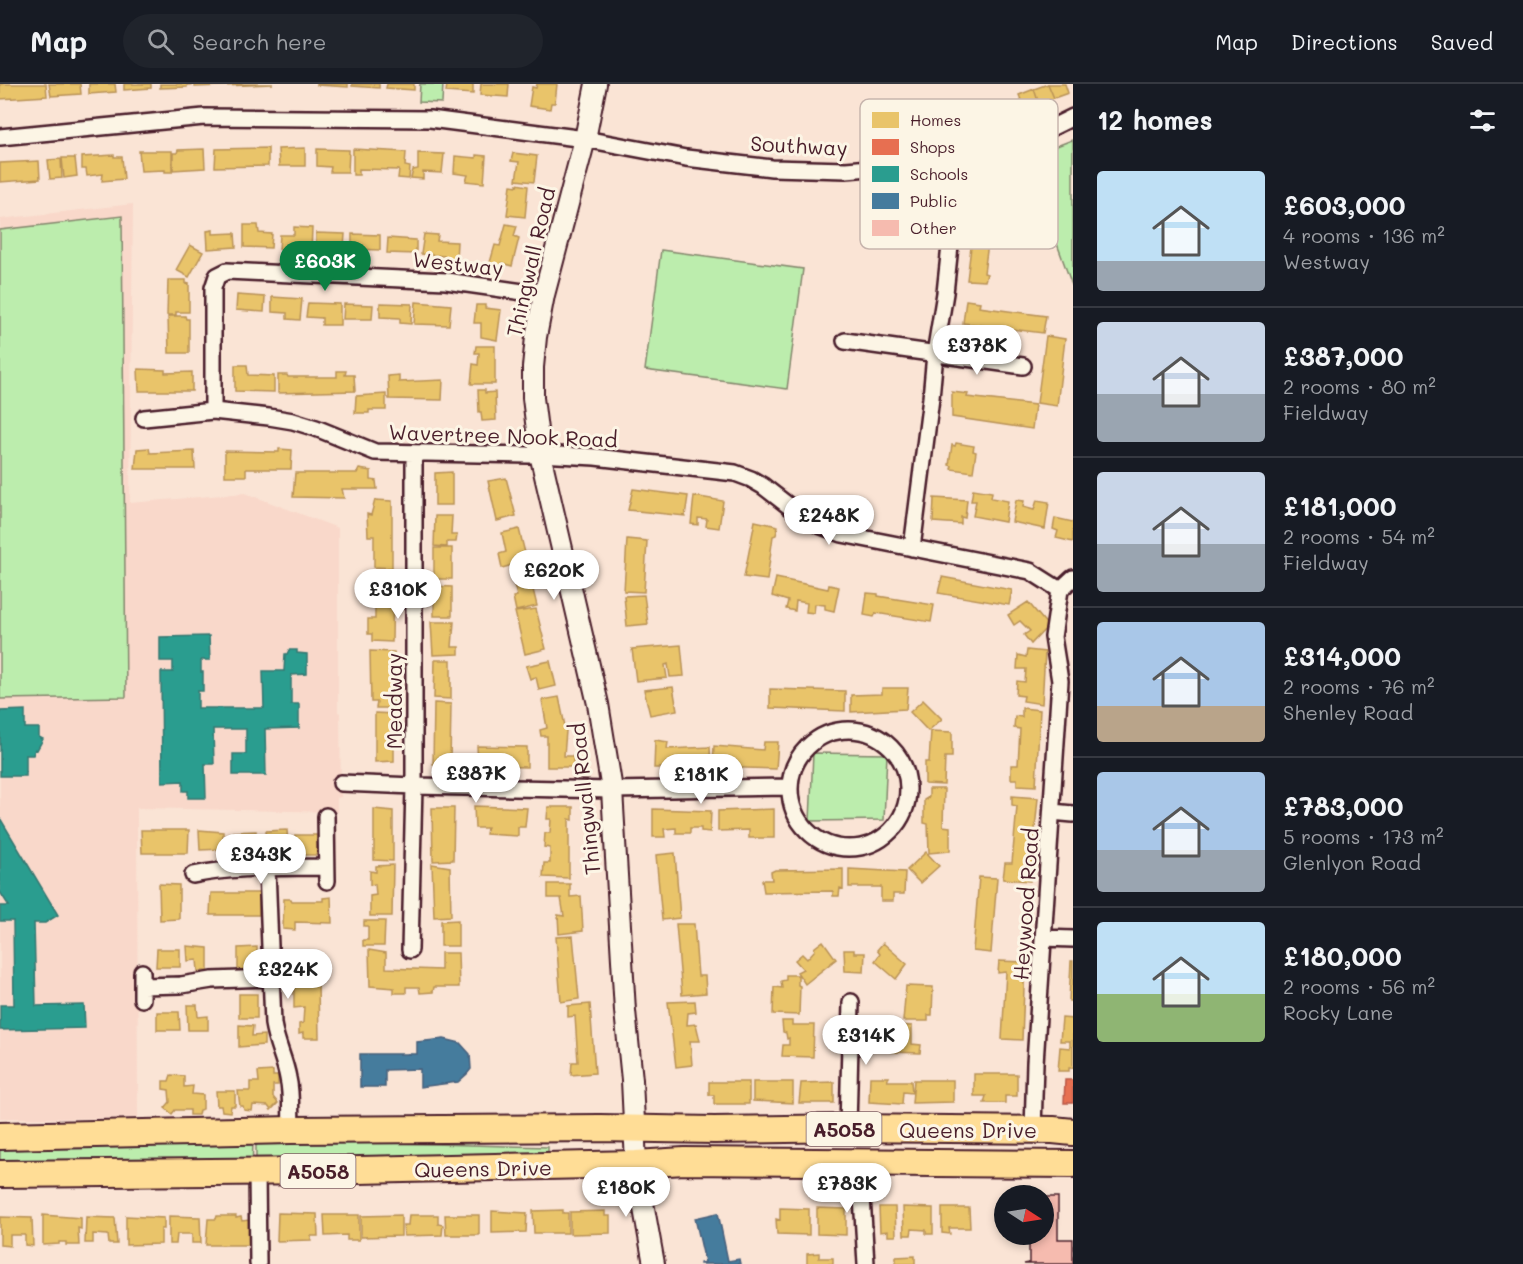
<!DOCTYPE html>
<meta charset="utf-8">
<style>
:root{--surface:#171b24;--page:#20242c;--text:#f1f3f6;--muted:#9ea1a6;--line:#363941;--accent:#0b8043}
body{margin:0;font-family:Mali,sans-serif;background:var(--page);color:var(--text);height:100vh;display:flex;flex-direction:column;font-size:22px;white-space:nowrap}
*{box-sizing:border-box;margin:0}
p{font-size:20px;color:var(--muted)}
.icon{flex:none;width:33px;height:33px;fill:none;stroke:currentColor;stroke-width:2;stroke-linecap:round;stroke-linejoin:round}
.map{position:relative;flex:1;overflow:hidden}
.sheet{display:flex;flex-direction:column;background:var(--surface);width:450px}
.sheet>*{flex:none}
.needle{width:39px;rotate:102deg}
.tools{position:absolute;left:994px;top:1101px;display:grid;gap:12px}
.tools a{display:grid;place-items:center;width:60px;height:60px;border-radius:50%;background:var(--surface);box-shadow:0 3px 9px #0003;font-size:30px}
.price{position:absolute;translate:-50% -51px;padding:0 14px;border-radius:21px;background:#fff;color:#222;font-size:20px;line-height:39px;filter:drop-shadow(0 2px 3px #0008)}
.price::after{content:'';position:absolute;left:50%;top:36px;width:18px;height:14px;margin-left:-9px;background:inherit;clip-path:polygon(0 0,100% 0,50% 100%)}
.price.selected{background:var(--accent);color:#fff}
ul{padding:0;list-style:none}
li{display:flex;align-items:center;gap:18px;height:150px;padding:0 24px}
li+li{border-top:2px solid var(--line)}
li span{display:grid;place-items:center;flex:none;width:168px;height:120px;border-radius:6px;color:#555}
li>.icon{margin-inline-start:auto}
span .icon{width:72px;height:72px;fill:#fffc;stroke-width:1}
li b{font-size:26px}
h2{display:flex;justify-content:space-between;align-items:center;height:72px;padding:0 24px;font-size:26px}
header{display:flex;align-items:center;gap:36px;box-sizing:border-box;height:84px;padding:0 30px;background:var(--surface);border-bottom:2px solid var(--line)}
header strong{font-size:28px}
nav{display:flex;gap:33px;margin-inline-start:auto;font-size:21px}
.search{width:420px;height:54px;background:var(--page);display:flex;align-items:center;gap:15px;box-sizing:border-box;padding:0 21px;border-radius:33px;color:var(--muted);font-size:22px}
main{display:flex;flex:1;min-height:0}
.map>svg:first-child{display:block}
</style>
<header>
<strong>Map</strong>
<div class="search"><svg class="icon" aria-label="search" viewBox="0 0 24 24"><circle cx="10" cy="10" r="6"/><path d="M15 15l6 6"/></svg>Search here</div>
<nav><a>Map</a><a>Directions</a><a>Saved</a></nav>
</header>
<main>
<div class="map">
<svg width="1073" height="1180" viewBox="0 0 1073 1180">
<rect width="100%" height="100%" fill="#fae4d5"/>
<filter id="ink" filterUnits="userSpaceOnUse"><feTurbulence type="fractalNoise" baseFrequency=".0167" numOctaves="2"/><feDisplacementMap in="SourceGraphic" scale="12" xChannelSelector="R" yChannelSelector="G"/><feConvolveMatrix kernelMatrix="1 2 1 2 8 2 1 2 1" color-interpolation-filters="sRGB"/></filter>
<g filter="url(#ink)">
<path fill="#f9d8ca" d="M133,120L130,419L245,409L338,444V628L340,629L341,713L337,714V728L137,724L138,1035L0,1034V135Z"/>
<path fill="#bcedad" stroke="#83866c" stroke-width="1.5" d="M420,0H443L442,19L419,18Z
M1072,56L1073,58V204L1026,74Z
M122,132L126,613L0,615V146Z
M661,166L803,185L787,305L645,286Z
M813,669L887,670L884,736L810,737Z
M356,1058L548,1063V1075L256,1083V1059Z
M253,1059L252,1083L0,1086V1060Z"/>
<path fill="#e9c46a" stroke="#b99257" stroke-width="1.5" d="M0,0H46L47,12L0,15Z
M49,0H80L81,10L51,12Z
M89,0H115L116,8L89,10Z
M124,0H151V4L124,6Z
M160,0H191V1H187V3L160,4Z
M195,0H273L195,3Z
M317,0H348V3L317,1Z
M352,0H379V4L352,2Z
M387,0H414V6L386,4Z
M447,0H473V10L446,8Z
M481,0H509L508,13L480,11Z
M537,0H557L555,19H551L550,25L529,22L532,3L536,4Z
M1048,0L1054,14L1039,20L1034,5Z
M1048,0H1065L1068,9L1054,14Z
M1034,5L1039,20L1025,26L1019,11Z
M268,64V82L215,83L216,65Z
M305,64V82H279L278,65Z
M204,65L205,84L173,86V69H177L178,66Z
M317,65L349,66L348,88H330L331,83L317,82Z
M353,65L406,68L405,82L410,83L409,95L398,94L399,86L359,85V91H353Z
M139,67H172V88H165V86L141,87Z
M418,69L444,70L442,89L423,88V95L411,94L413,86L418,85Z
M513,69L537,72L534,98L516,96L519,78L511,77Z
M114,71V73H122L124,95L102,97L103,90L87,92L86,85H82V73Z
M476,71L486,72L484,99L466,97L468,91L454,89L455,72L476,74Z
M62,74H75L77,92L64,94Z
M61,75L62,94L50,95L48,76Z
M39,77L40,95L0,98V79Z
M517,100L528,102L525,133L507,131L511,101L518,102Z
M976,122L995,125L993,139L991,138L984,189L987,190L985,197L967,196Z
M506,140L517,142L514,152L519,154L512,182L501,179L499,185L489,182L495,161L500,162Z
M244,141H258L259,149L272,150L271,164L244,163Z
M294,143L312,144L311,169L301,168V165H279L280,151H294Z
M213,146V150L235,149L236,163L208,165L207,147Z
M316,149L345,150L344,164L316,163Z
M352,150L380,151V166L352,165Z
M424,150L438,151L437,157L457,158L456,176H444V172L421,170Z
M388,154L416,156V170L387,169Z
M190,161L203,168L189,193L176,186Z
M168,196H186V200L189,199V228H176V231H167Z
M237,211L265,213L264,228L236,226Z
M272,213L302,215L300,236L287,235V229L272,228Z
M966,216L980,218L979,223L1046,232L1043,249L963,239Z
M416,218L451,221L449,241L414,240Z
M308,219L340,220V241H322V234L306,233Z
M380,219L412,220L411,240L400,239V234L380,233Z
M344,220L373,221L372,235H343Z
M476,221H485V224L501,226L497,256L481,253V239H474Z
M168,232H185L186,235H189V269H169Z
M1046,252L1065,255L1057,322L1037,319Z
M476,262H495V300H471L473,280L478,281L479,269H475Z
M235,281H247L248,291L274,292V308L235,307Z
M138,285L165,286V289L192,288V307H139Z
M337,287H346L345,291H354L355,307L278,309V291H287L288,293H337Z
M399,291V298L443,296L442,316L389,315L388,292Z
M478,306H485V309L495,308L496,336L482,337L481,328H479Z
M952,308L968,310L967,313L1035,321L1032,345L952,333Z
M386,310V326H369V329H355L356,312Z
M956,359L974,362L973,367L976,368L973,388L951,385L952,382L949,381L952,361L955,362Z
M149,364L150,369L194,367L195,385H135L137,365Z
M279,365L292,366L291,385H246V392H225V367L279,368Z
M359,385L371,387V396L376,397L377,405H342L344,414L293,413L295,389H357Z
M452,388V421H435V389Z
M506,394L516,432L497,437L488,397Z
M633,405L688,412L685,432L628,426Z
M973,405L992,408L991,414L1008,417L1005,438L973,432L976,417H971Z
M694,412L723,417L719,444L706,442L707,435L698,434V441L691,440Z
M934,414L967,416L965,434L961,433V440L933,438Z
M375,416L392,417V484L374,483V452H368L367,430L371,431Z
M1016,416L1024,417L1023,423L1034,426L1037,416L1049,418L1045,445L1012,438Z
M435,432H452L451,451H457L456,458H447V463L434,462Z
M1055,434L1073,438V458L1056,454L1058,447L1053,445Z
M755,437L778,442L776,451L773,452L767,496L744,493Z
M519,445L527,477L502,484L499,470L506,468L502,449Z
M627,455L647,457L644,508L624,507Z
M434,464H452V495H434Z
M375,488L393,490L392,558L372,557V550H368V535H375Z
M529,489L537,522L516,527L513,513L517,512L512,493Z
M942,493L1012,506L1009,521L938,509Z
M776,494L828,505L829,501L839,503L834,527L825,525V521L815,520L814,529L806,528L807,519L796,517L795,527L786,525L788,517L772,512Z
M434,502L452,503V532H434Z
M867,509L878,510V512L934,521L931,538L876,529L874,533L864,531Z
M644,511L648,540L627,542L624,512Z
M1028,518L1048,542L1031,560L1024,551L1030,547L1020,537L1014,541L1008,531Z
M536,525L546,565L525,570L515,528Z
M431,538H454L452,563H459V570L433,571Z
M681,561L684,592L670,593L668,580L665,581L667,594L636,597L632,565Z
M1027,566L1045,568L1042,620L1023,617L1024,612L1016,611L1017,597L1025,598L1026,585H1017L1018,571L1026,573Z
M370,567L394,568L393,624H376L377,618H371Z
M435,576H451V615L434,614Z
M550,577L556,602L539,606L536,593L530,595L526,582Z
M673,603L677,626L650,631L644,606Z
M882,604H908L906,625L851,628V611L882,610Z
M770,605L845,607V627L770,624Z
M559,613L566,647L564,672H573V683H547V652H541L540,646L547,644L542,616Z
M923,616L942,635L928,647L910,628Z
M434,619L451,620L450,681L433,680Z
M1022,624L1040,626L1036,702L1017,701V695H1011V681H1018L1020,645L1014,644L1015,632L1022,633Z
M375,629L394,630V677L375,678Z
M931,647L952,648V673H945L944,701L925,700V678H929Z
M655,656L668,658L667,665L710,663L711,684H654Z
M764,658H778L776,685L713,683L714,662L763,666Z
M477,662L527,663V683L478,682Z
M929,705H944L943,742L950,743V767L929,769L928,740L924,739V716L929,713Z
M1012,712L1038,714L1030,797L1003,795L1005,779H1012L1017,722L1012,721Z
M474,722L527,724L525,743H518V752L486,750L487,744H475Z
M548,723H573V736L569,735V794L543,793L544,779H550V764L544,763L545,749H550L551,735H547Z
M432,724H454L453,776L433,777Z
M374,725L393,727V777L374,776Z
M653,725L711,727L710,748L701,747V744H690V749H676V744L664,745L665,753H653Z
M774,725V754H749V746L718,747V727Z
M141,746H189L188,769H142Z
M199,746L223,748V765L200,766Z
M287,746L288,762H281V767L273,766L274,762H267L266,747Z
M256,747V767H233V748Z
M295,751H317V771H294Z
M926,768L939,782L920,799L907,786Z
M675,769L680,834L662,836L656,771Z
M432,780L450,783L451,832L434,833Z
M393,781L392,832H370V812L376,811L375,800L370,801V787L376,788V782Z
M843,785V805L840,804L839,812H833V807L764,808L762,796H772L771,788L775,786Z
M849,785L905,788L904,810H893V817H881V803H849Z
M979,793L997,794L991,869L973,867Z
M159,800L179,801V835L160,836Z
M548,800H570V813L581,812L583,847L559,850L558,831L564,832L561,814H548Z
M211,809H259V831H210Z
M331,813L332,839L295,838V846L283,845L284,815H291L292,817H323V814Z
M458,836V862H441V837Z
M364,837H385L384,862H363V856H368V842H364Z
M676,840H694L698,892H705L706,909L682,911Z
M573,852L579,915L561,918L556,853Z
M823,857L836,875L805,900L797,888L803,885L795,876L802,870L807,875L815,866L814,864Z
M883,859L907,880L896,895L875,877L880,870L877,866Z
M187,862L208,864V887H198L197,876L188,877Z
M257,863V886L238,887V864Z
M157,865H180V883H156Z
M369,866L386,869V884L441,886V869H458L459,903H434L433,908L420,909L419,903H406V909H394V904L370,902Z
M844,866H854V869H865L864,888L845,887Z
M303,868H317L318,888L301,889L302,883H296V874H302Z
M999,877L1025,878L1022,956L1002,955L1006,888L998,889Z
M1071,877H1073V917H1069Z
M786,891H798V901L800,902L799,931L773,930L774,903L782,904L781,897L786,896Z
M294,899L318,900L319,954H303V949L299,950V940L303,939L304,923L294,924Z
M906,902L933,903L932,931H928V937H903Z
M239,910H257V934H239Z
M695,917L696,928L688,929L687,941L696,940L700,957H690L692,981L676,983L668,918Z
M590,920L595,989L571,991L572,978H578L575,932L568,933V922Z
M187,921H197L198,933L208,932V946H188Z
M157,928H179L180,946H157Z
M1062,934L1073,935V984H1069V987H1058L1060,963L1070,964V957H1060Z
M782,937H792V941H814L813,973L782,972L783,961H789V954L787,955L786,949L783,948Z
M239,941L253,942L252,952L264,951V961L239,963Z
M891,941L912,942V960L921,961L920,969L891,968Z
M273,987V992H278V1001H273V1013L278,1019L271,1026L268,1022L253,1021L252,1027L244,1026L243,1022H240L238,1007H250V998H259L258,988Z
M974,990H1017V1012H1005V1019H984L986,1012H974Z
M171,991L184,992V1003L193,1002L192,1010L203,1011V1025L199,1026L198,1031H190V1026H175L172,1030L165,1024L170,1018L169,1006L163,1005V997H169Z
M870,993H889L887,997H911L912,1009L903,1008L902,1020L869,1018Z
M914,996H953V1018L912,1019Z
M709,998H749V1020H714V1011H709Z
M753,998H793V1019L753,1017Z
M834,998V1019H799L801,999Z
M216,1007H235V1022H231L230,1028L222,1027L221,1022H217Z
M879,1123H895L896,1152H888V1147L880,1148Z
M903,1123L933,1124V1150H926V1146L912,1145L911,1151H904Z
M780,1124L809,1125V1151L777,1150L776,1135L780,1136Z
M817,1124L846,1125V1151L817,1150Z
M942,1124H969L970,1144H949L950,1150L942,1149Z
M563,1126V1129H568V1149H534L533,1127Z
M492,1127L527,1129L526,1148L492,1149Z
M605,1127V1132H610V1149L570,1150V1128Z
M278,1129L317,1130L318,1152H311V1156L277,1157Z
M43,1131L81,1134V1145L78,1144L79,1161H66V1158H59V1160L43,1161Z
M324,1131H359V1156H347V1151L325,1152Z
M401,1131V1152L361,1153V1132Z
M409,1131H438V1140L443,1141L442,1151L404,1152L403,1141H408Z
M445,1131H479V1151H446Z
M126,1132L164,1134V1145H161V1160L126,1161Z
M169,1132L200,1133L201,1159H192V1150H177L176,1160H169Z
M217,1132H236V1134L241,1133L242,1137L249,1136V1161H206L208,1135H216Z
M0,1133L32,1134L33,1162L25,1161V1151H10V1162L0,1161Z
M86,1133L115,1134L117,1160H109L108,1151L93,1150V1159H85Z
M819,1169V1174H833V1180H807V1170Z
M915,1172V1180H896V1173Z"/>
<path fill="#e76f51" stroke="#b85746" stroke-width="1.5" d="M1065,996H1073V1019H1064Z"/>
<path fill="#2a9d8f" stroke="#347771" stroke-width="1.5" d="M209,552L210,576H201V588H203V607H198V624H264L263,587H284L285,570H287L289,566H297V569L307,570V590L291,591V620H299V644L265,645L266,691H233V670H246V645H213L214,680H205L206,714H188V707H183V697L162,698L161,588H173V577H160V553Z
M25,626V644H39V653L43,655L37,666L35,665L33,671H26V692H0V627Z
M0,734L58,831L45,839H34L36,922L84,921L85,944L0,946V921H14L13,837H0V822H9L0,808Z"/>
<path fill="#457b9d" stroke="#465f7b" stroke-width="1.5" d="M444,955L460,959L470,970L471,985L467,990L458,998L420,1003V985L385,986V1003H360V970H417V958Z
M718,1129L728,1177L739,1175L740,1180H700V1179L705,1178L695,1134Z"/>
<path fill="#f6bbaf" stroke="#4a1f2b" stroke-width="1.5" d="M1044,1113H1058V1155H1073V1180H1024L1029,1179V1150H1044Z"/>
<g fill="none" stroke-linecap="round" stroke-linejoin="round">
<g stroke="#4a1f2b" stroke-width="20">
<path id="minor" d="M0,53L204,33L430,35L585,55L686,74L772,84L846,86L916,80L1012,63L1073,33
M845,257L1023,282
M213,327V204L217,192L227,187L446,197L544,211
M144,334L213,327L269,333L293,337L316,344L375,368L529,371L540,370L595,373L735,389L751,395L763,402L794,426L819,441L842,450L1030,487L1060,506L1053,553L1060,597L1035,979L1033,1046
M912,464L931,314L935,270L945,209L950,162V140L944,75
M1060,506L1073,494
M790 705a59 59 0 1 1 118 0a59 59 0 1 1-118 0Z
M341,699L414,702L612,706L790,703
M1052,728L1073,730
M326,732L327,797
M267,785L273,940C276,959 285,976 288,994C292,1011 290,1029 291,1046
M193,791C237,782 282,784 326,783
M1043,854L1073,855
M410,866L414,702V369
M142,888V915
M142,902L181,901L212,896L271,894
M848,1044L851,918
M860,1079L866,1180
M257,1088L258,1180"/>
</g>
<g stroke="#4a1f2b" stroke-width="24">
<path id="tertiary" d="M596,0L585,55L544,211L536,253L533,283V314L540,370L598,620L612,706L625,927L632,996L636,1080L654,1180"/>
</g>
<g stroke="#4a1f2b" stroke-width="30">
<path id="trunk" d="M0,1052L291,1046L600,1044L714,1046L848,1044L1053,1046L1073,1048
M0,1090L314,1087L636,1080L684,1077L1073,1080"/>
</g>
<use href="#minor" stroke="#fcf5e5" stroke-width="15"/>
<use href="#tertiary" stroke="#fcf5e5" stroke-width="20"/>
<use href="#trunk" stroke="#ffdd96" stroke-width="26"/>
</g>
</g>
<g text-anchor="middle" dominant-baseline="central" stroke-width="6" stroke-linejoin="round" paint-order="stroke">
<g fill="#fcf5e5" stroke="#7f5f63" stroke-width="1.5">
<rect x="806.5" y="1028" width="75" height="34" rx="4.5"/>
<rect x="280.5" y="1070" width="75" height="34" rx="4.5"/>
</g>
<g font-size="20" font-weight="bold" fill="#4a1f2b">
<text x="844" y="1045">A5058</text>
<text x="318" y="1087">A5058</text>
</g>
<g font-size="21" fill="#4a1f2b" stroke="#fcf5e5">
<text transform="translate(799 61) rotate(3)">Southway</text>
<text transform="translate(530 178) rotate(-77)">Thingwall Road</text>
<text transform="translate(458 179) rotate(6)">Westway</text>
<text transform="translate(503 351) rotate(2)">Wavertree Nook Road</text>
<text transform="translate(393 617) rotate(-90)">Meadway</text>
<text transform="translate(584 715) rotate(-96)">Thingwall Road</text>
<text transform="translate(1025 820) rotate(-86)">Heywood Road</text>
<text x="968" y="1045">Queens Drive</text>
<text transform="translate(483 1084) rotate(-1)">Queens Drive</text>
</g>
</g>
<rect x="860" y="15" width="198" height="150" rx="9" fill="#fcf5e5" stroke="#c7b5ad" stroke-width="1.5"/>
<rect x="872" y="28" width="27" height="16" fill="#e9c46a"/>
<rect x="872" y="55" width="27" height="16" fill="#e76f51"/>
<rect x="872" y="82" width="27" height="16" fill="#2a9d8f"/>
<rect x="872" y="109" width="27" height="16" fill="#457b9d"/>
<rect x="872" y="136" width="27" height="16" fill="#f6bbaf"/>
<g font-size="16" fill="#4a1f2b">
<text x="910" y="42">Homes</text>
<text x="910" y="69">Shops</text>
<text x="910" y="96">Schools</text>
<text x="910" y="123">Public</text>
<text x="910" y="150">Other</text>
</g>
</svg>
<div class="tools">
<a><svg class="needle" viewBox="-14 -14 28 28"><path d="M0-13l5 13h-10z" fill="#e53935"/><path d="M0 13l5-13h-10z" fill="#9ea1a6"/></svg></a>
</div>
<b class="price selected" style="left:325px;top:208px">£603K</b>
<b class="price" style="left:977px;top:292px">£378K</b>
<b class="price" style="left:829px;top:462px">£248K</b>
<b class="price" style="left:554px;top:517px">£620K</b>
<b class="price" style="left:398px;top:536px">£310K</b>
<b class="price" style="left:476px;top:720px">£387K</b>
<b class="price" style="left:701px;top:721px">£181K</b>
<b class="price" style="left:261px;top:801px">£343K</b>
<b class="price" style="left:288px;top:916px">£324K</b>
<b class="price" style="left:866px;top:982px">£314K</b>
<b class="price" style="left:847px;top:1130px">£783K</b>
<b class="price" style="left:626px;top:1134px">£180K</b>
</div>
<section class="sheet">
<h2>12 homes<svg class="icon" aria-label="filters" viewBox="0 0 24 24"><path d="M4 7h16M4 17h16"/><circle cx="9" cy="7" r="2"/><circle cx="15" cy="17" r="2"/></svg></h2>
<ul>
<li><span style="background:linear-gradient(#bfe0f5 75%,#9aa5b1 0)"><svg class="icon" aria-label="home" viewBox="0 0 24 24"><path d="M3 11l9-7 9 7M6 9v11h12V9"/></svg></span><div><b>£603,000</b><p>4 rooms · 136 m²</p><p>Westway</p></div></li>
<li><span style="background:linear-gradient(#c9d6e8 60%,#9aa5b1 0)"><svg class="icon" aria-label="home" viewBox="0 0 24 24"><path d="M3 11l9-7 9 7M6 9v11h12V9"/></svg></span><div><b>£387,000</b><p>2 rooms · 80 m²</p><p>Fieldway</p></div></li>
<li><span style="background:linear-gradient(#c9d6e8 60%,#9aa5b1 0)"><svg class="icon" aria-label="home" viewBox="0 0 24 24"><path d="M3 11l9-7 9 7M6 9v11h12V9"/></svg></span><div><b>£181,000</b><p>2 rooms · 54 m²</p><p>Fieldway</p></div></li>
<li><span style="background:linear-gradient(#a9c7e8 70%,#b9a48a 0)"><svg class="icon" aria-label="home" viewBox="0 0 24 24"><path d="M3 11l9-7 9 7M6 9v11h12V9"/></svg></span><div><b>£314,000</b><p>2 rooms · 76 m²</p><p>Shenley Road</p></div></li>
<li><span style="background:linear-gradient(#a9c7e8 65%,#9aa5b1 0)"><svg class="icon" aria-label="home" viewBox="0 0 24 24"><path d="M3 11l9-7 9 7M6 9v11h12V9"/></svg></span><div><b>£783,000</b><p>5 rooms · 173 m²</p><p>Glenlyon Road</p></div></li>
<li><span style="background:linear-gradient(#bfe0f5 60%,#8fb573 0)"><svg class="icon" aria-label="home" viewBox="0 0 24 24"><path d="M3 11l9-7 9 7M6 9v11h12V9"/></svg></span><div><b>£180,000</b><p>2 rooms · 56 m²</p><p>Rocky Lane</p></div></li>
</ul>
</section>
</main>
